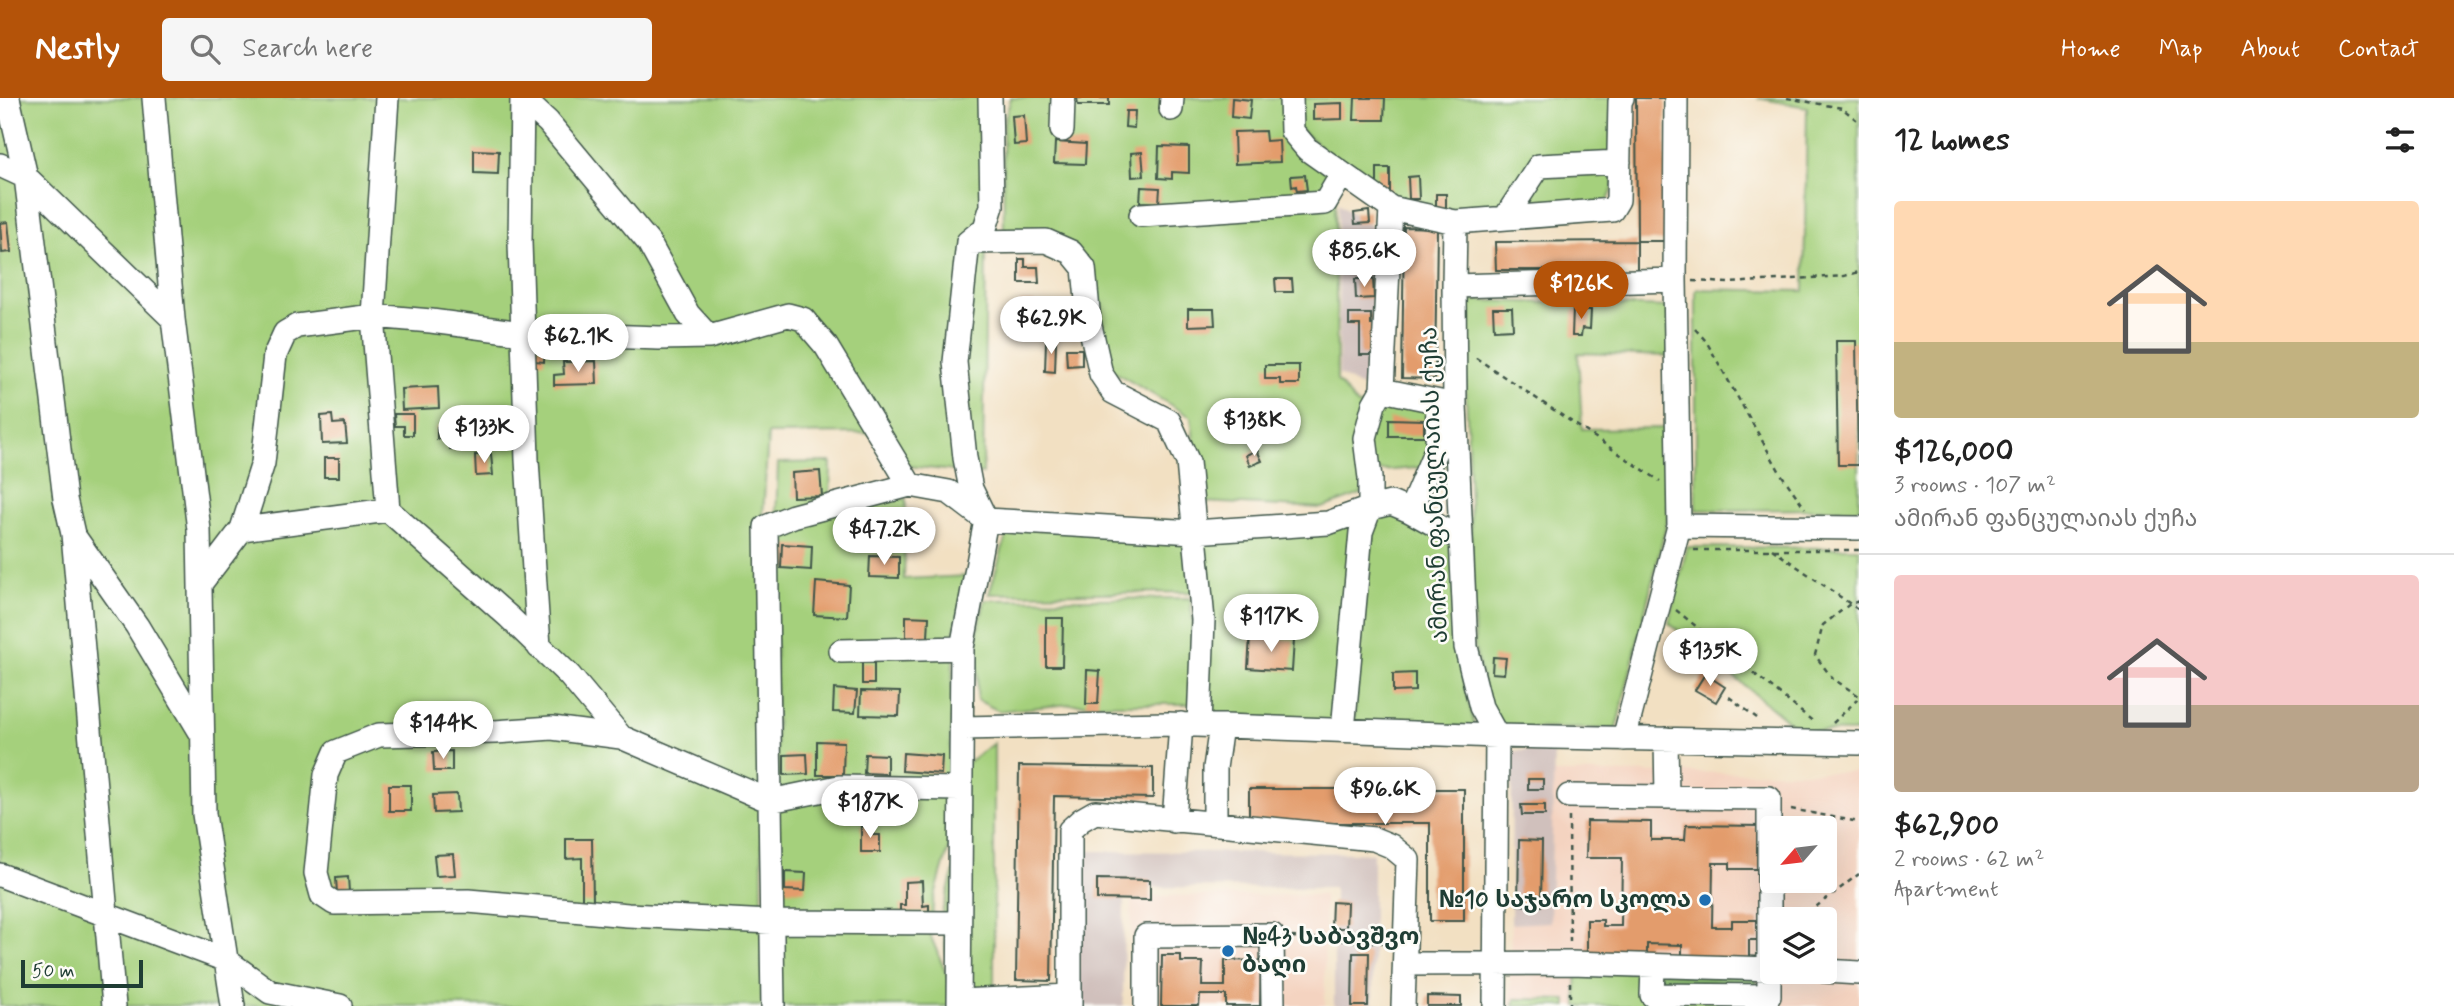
<!DOCTYPE html>
<meta charset="utf-8">
<style>
:root{--surface:#fff;--page:#f6f6f6;--text:#222;--muted:#767676;--line:#e0e0e0;--accent:#b45309}
body{margin:0;font-family:Mynerve,"Noto Sans Georgian",sans-serif;background:var(--page);color:var(--text);height:100vh;display:flex;flex-direction:column;font-size:26px;white-space:nowrap}
*{box-sizing:border-box;margin:0}
p{font-size:23px;color:var(--muted)}
.icon{flex:none;width:38px;height:38px;fill:none;stroke:currentColor;stroke-width:2;stroke-linecap:round;stroke-linejoin:round}
.map{position:relative;flex:1;overflow:hidden}
.sheet{display:flex;flex-direction:column;background:var(--surface);width:595px}
.sheet>*{flex:none}
.needle{width:46px;rotate:242deg}
.tools{position:absolute;left:1760px;top:718px;display:grid;gap:14px}
.tools a{display:grid;place-items:center;width:77px;height:77px;border-radius:7px;background:var(--surface);box-shadow:0 7px 28px #0002;font-size:35px}
.scale{position:absolute;left:21px;bottom:18px;width:122px;box-sizing:border-box;padding-left:7px;border:4px solid #1f3d34;border-top:0;font-size:19px;line-height:24px;white-space:nowrap;color:#1f3d34;-webkit-text-stroke:5px #fdfcf7;paint-order:stroke}
.price{position:absolute;translate:-50% -60px;padding:0 16px;border-radius:24px;background:#fff;color:#222;font-size:23px;line-height:46px;filter:drop-shadow(0 2px 4px #0008)}
.price::after{content:'';position:absolute;left:50%;top:42px;width:21px;height:16px;margin-left:-10px;background:inherit;clip-path:polygon(0 0,100% 0,50% 100%)}
.price.current{background:var(--accent);color:#fff}
ul{padding:0;list-style:none}
li{display:grid;align-content:center;gap:14px;height:371px;padding:0 35px}
li+li{border-top:2px solid var(--line)}
li span{display:grid;place-items:center;height:217px;border-radius:7px;color:#555}
li>.icon{margin-inline-start:auto}
span .icon{width:126px;height:126px;fill:#fffc;stroke-width:1}
li b{font-size:30px}
h2{display:flex;justify-content:space-between;align-items:center;height:84px;padding:0 35px;font-size:30px}
header{display:flex;align-items:center;gap:42px;box-sizing:border-box;height:98px;padding:0 35px;background:var(--accent);color:#fff}
header strong{font-size:33px}
nav{display:flex;gap:38px;margin-inline-start:auto;font-size:24px}
.search{width:490px;height:63px;background:var(--page);display:flex;align-items:center;gap:18px;box-sizing:border-box;padding:0 24px;border-radius:7px;color:var(--muted);font-size:26px}
main{display:flex;flex:1;min-height:0}
.map>svg:first-child{display:block}
</style>
<header>
<strong>Nestly</strong>
<div class="search"><svg class="icon" aria-label="search" viewBox="0 0 24 24"><circle cx="10" cy="10" r="6"/><path d="M15 15l6 6"/></svg>Search here</div>
<nav><a>Home</a><a>Map</a><a>About</a><a>Contact</a></nav>
</header>
<main>
<div class="map">
<svg width="1859" height="908" viewBox="0 0 1859 908">
<rect width="100%" height="100%" fill="#fdfcf7"/>
<filter id="ink" filterUnits="userSpaceOnUse"><feTurbulence type="fractalNoise" baseFrequency=".0143" numOctaves="2"/><feDisplacementMap in="SourceGraphic" scale="14" xChannelSelector="R" yChannelSelector="G"/><feConvolveMatrix kernelMatrix="1 2 1 2 8 2 1 2 1" color-interpolation-filters="sRGB"/></filter>
<filter id="wash" filterUnits="userSpaceOnUse"><feTurbulence type="fractalNoise" baseFrequency=".00686" numOctaves="4" result="noise"/><feDisplacementMap in="SourceGraphic" scale="28" xChannelSelector="R" yChannelSelector="G"/><feGaussianBlur stdDeviation="1.57" result="paint"/><feColorMatrix in="noise" values="0 0 0 0 0 0 0 0 0 0 0 0 0 0 0 0 0 1.4 0 .05"/><feComposite in="paint" operator="in"/></filter>
<g filter="url(#wash)">
<rect width="100%" height="100%" fill="#f2e0c2"/>
<path fill="#f4d3c0" fill-rule="evenodd" d="M1859,674V908H1510L1511,826L1550,823L1553,675ZM1773,730H1825V782H1773ZM1773,821H1825V873H1773Z
M1324,797L1325,908H1132L1131,798Z"/>
<path fill="#d0c0bc" d="M1338,105L1376,132L1378,278L1361,289L1339,277Z
M1554,652L1550,824L1511,826L1512,653Z
M1079,753L1373,755V908H1334V790L1124,789L1123,908H1079Z"/>
<path fill="#a5d07c" stroke="#628658" stroke-width="2" d="M0,0H988L983,376L907,368L871,335L768,336L762,434V908H0Z
M1011,0H1288V41L1335,82L1337,283L1358,308L1446,302L1452,367L1369,374L1361,396L1322,410L1202,404L1191,319L1108,270L1097,220L1092,170L1004,141L1003,28Z
M1297,0H1611L1613,90L1606,108L1455,120L1385,103L1296,28Z
M1757,0H1859V411L1696,412V191L1804,193L1807,9Z
M1463,202L1669,209L1670,258L1578,255L1582,331L1669,330L1668,419L1616,631L1509,630L1491,620L1475,551Z
M831,364L830,399L906,401L904,481L969,478L954,534L949,692L956,725L933,804L931,839L953,892L952,908H778L775,452L778,365Z
M1013,415L1323,430L1362,416L1335,625L1204,618L1203,494L989,496Z
M1402,416L1450,442L1463,583L1475,629L1354,626L1371,421Z
M1687,449L1859,450V634L1800,633L1669,525Z
M1190,500L1193,525L1190,606H1071L999,613L977,602L978,532L985,502Z
M994,645V893L968,894L946,855L942,814L965,735L963,668Z
M1576,871L1648,875L1730,908H1577Z
M1515,901L1567,902V908H1514Z"/>
<path fill="#84b26c" stroke="#527850" stroke-width="2" d="M1658,872H1757V896H1658Z"/>
<g id="blocks">
<path fill="#e39c6c" d="M1077,0H1109V7H1078Z
M1232,0L1251,2L1249,21L1231,19Z
M1355,0H1385L1384,22H1354Z
M1636,0H1666V143H1637Z
M1342,5V21L1313,22V6Z
M1126,13H1135L1134,30L1125,29Z
M1024,17L1026,46L1014,47L1012,18Z
M1265,33L1266,43L1279,42L1280,64L1235,66L1234,34Z
M1055,44L1086,46L1085,66L1054,65Z
M1159,48L1189,49V75L1172,74V81L1158,80Z
M474,52L499,53L498,76L474,75Z
M1142,54L1144,78L1132,79L1131,55Z
M1377,70H1390V95H1377Z
M1305,77L1307,92L1297,93L1296,88L1292,89L1291,78Z
M1418,78L1419,101H1409L1408,79Z
M1141,89L1160,90L1159,105L1140,104Z
M1436,96H1446V110L1436,111Z
M1369,113L1370,125L1355,126L1354,115Z
M8,124L11,154L2,155L0,125Z
M1404,129L1437,130L1435,281L1402,280Z
M1637,143V172H1496L1495,144Z
M1019,161H1025V169H1038L1039,185H1019Z
M1275,181H1292L1293,194H1276Z
M1355,181H1373L1374,200L1356,201Z
M1020,204H1034L1035,230L1022,231Z
M1493,210H1512L1513,231L1494,232Z
M1188,211H1214L1215,227L1188,228Z
M1573,211L1591,212L1590,231L1582,230L1581,238H1572Z
M1349,216H1371V227H1376V257H1360V227H1349Z
M1046,243H1056L1055,274L1045,273Z
M1836,243H1856L1858,367H1838Z
M528,248L545,250L544,264L526,262Z
M1066,251H1082V267L1067,268Z
M596,263L597,286L554,287V277L564,276L563,264Z
M1265,267H1299V286H1280V281H1265Z
M438,289L439,310L402,312L401,291Z
M394,316H413V337H404V328H395Z
M332,317L333,326L345,325L347,345L322,346L321,318Z
M1258,318H1271V331H1258Z
M1389,321L1424,322V338H1389Z
M464,328V351H450V340L437,341V329Z
M1257,352L1262,363L1250,368L1246,357Z
M491,356L493,377L476,378L475,357Z
M324,360H339V379H324Z
M820,373L822,398L793,399L792,375Z
M782,446L812,448L811,472L781,470Z
M870,458L899,459V480L869,479Z
M816,484L849,487L847,519L814,517Z
M906,518L929,519L928,540H906Z
M1046,520H1063L1062,568H1046Z
M1250,539L1294,542L1292,573L1248,570Z
M1493,559L1506,560L1504,576L1492,575Z
M862,565H874V586H862Z
M1087,572L1100,573L1098,606H1086Z
M1415,575V593L1393,594V576Z
M1705,576L1725,589L1716,604L1695,592Z
M834,591L857,593L855,615L833,614Z
M861,593L900,594L899,618L860,617Z
M817,643L844,644L843,677H817Z
M452,653V673H434L433,654Z
M903,655L942,658L941,676L902,673Z
M807,656L808,676L784,677V657Z
M865,656L887,657V676L864,675Z
M1019,668L1153,670V700L1054,698L1051,883L1016,882Z
M1528,681H1543V691H1528Z
M389,687H411V713H389Z
M1249,691H1464V823H1430V725H1249Z
M457,696L458,714L434,715L433,697Z
M1521,707H1545V717H1522Z
M1587,723L1651,724V742H1685L1686,727L1762,728V771H1730V765H1713L1712,829H1732V822H1759V842H1749V863L1682,861V847L1647,846V859L1587,857V822H1603V828H1621L1622,760H1586Z
M861,728H873V737H880V754H861Z
M566,741H592L593,805H582V760L566,761Z
M1519,742L1542,743L1541,808L1518,807Z
M453,756L455,777L436,778L434,757Z
M785,774L806,775L805,793L785,792Z
M348,779L349,794L337,795L336,780Z
M1097,781L1150,782V802L1097,801Z
M922,783L923,808L929,807V815H900V807H905V784Z
M1332,804L1347,805L1346,830H1331Z
M1353,855H1369L1368,908H1352Z
M1162,857H1181V864H1203L1202,888H1225V862L1261,863L1260,908H1226V897H1200L1199,908H1161Z
M1427,898L1461,899V908H1427Z"/>
</g>
</g>
<g filter="url(#ink)">
<use href="#blocks" fill-opacity="0" stroke="#3f5549" stroke-width="2"/>
<g fill="none" stroke-linecap="round" stroke-linejoin="round">
<g stroke="#3f5549" stroke-width="26">
<path id="minor" d="M8,0L26,79L65,401L73,436L114,908
M154,0L173,221L199,432L204,716L233,908
M387,0L373,218L388,412L509,519L569,577L621,639
M522,0L548,24L649,145L688,216L709,239L788,217L803,221L826,248L910,387
M522,0L520,144L527,362L539,549
M1291,0L1292,33L1307,51L1391,110L1455,124L1612,112L1618,102L1620,3L1622,0
M1171,11L1172,0
M1062,32L1063,0
M0,67L26,79L173,221
M1391,110L1382,292L1455,307
M1141,117L1325,105L1342,76
M1505,120L1539,68L1619,64
M968,144L1046,143L1071,154L1084,170L1089,223L1101,276L1113,294L1169,323L1188,364L1203,522L1199,627
M1675,182L1676,0
M1454,188L1455,124
M1410,413L1437,349L1438,304
M1679,428L1859,430
M242,431L388,412
M74,438L137,528L200,633
M200,486L242,431L263,365L275,257L285,235L297,228L373,218L431,223L523,235L659,240L709,239
M841,553L962,550
M961,630L1168,626L1497,638L1859,645
M1343,632L1361,434L1370,410V380L1365,340L1374,306L1382,292
M1666,641L1667,699
M1569,698L1769,700V898L1652,897L1653,869
M1174,723L1181,626
M1215,725V670L1221,628
M0,777L226,862L270,894L340,908
M959,825L771,824L628,817L468,803L334,805L322,797L316,775L326,677L336,654L379,637L495,634L552,630L621,639L770,703L839,689L960,691
M1405,866L1570,865L1773,871
M1825,873L1859,875
M959,903L1070,898
M773,908L766,429L793,418L910,387L949,394L986,422L1194,434L1328,425L1370,410L1391,405L1410,413L1461,441
M959,908L962,550L986,422L971,391L965,360L955,264L968,144L985,130L992,108L990,0
M1070,908V732L1081,722L1095,714L1374,741L1391,748L1408,762L1403,908
M1146,908V838L1272,837L1273,908
M1495,908L1497,638L1481,609L1466,549L1455,307L1454,188L1675,182L1679,428L1624,641"/>
</g>
<path stroke="#3f5549" stroke-width="2.5" stroke-dasharray="5 5" stroke-linecap="butt" d="M1787,0L1842,10L1859,24
M1693,183L1729,185L1844,178L1859,174
M1695,231L1706,243L1781,376L1805,410
M1476,260L1660,383
M1772,451L1859,512
M1694,452H1859
M1859,503L1850,506L1823,527L1815,557L1832,580L1859,598
M1676,512L1815,625
M1729,599L1761,623
M1833,625L1859,600
M1791,711L1859,724
M1569,719L1570,845
M1800,821L1859,776
M1291,839L1386,845
M1570,884V908"/>
<use href="#minor" stroke="#fff" stroke-width="23"/>
</g>
</g>
<g fill="#1f6fb2" stroke="#fdfcf7" stroke-width="2.5">
<circle cx="1705" cy="802" r="7"/>
<circle cx="1228" cy="853" r="7"/>
</g>
<g text-anchor="middle" dominant-baseline="central" stroke-width="5" stroke-linejoin="round" paint-order="stroke">
<g font-size="24" fill="#1f3d34" stroke="#fdfcf7">
<text transform="translate(1435 387) rotate(-92)">ამირან ფანცულაიას ქუჩა</text>
</g>
<g font-size="24" font-weight="bold" fill="#1f3d34" stroke="#fdfcf7" text-anchor="end">
<text x="1691" y="802">№10 საჯარო სკოლა</text>
<text x="1242" y="839" text-anchor="start">№43 საბავშვო<tspan x="1242" dy="28">ბაღი</tspan></text>
</g>
</g>
</svg>
<div class="tools">
<a><svg class="needle" viewBox="-14 -14 28 28"><path d="M0-13l5 13h-10z" fill="#e53935"/><path d="M0 13l5-13h-10z" fill="#767676"/></svg></a>
<a><svg class="icon" aria-label="layers" viewBox="0 0 24 24"><path d="M12 4l9 5-9 5-9-5zM3 14l9 5 9-5"/></svg></a>
</div>
<div class="scale">50 m</div>
<b class="price" style="left:1364px;top:191px">$85.6K</b>
<b class="price current" style="left:1581px;top:223px">$126K</b>
<b class="price" style="left:1051px;top:258px">$62.9K</b>
<b class="price" style="left:578px;top:276px">$62.1K</b>
<b class="price" style="left:1254px;top:360px">$138K</b>
<b class="price" style="left:484px;top:367px">$133K</b>
<b class="price" style="left:884px;top:469px">$47.2K</b>
<b class="price" style="left:1271px;top:556px">$117K</b>
<b class="price" style="left:1710px;top:590px">$135K</b>
<b class="price" style="left:443px;top:663px">$144K</b>
<b class="price" style="left:1385px;top:729px">$96.6K</b>
<b class="price" style="left:870px;top:742px">$187K</b>
</div>
<section class="sheet">
<h2>12 homes<svg class="icon" aria-label="filters" viewBox="0 0 24 24"><path d="M4 7h16M4 17h16"/><circle cx="9" cy="7" r="2"/><circle cx="15" cy="17" r="2"/></svg></h2>
<ul>
<li><span style="background:linear-gradient(#ffd9b3 65%,#c2b280 0)"><svg class="icon" aria-label="home" viewBox="0 0 24 24"><path d="M3 11l9-7 9 7M6 9v11h12V9"/></svg></span><div><b>$126,000</b><p>3 rooms · 107 m²</p><p>ამირან ფანცულაიას ქუჩა</p></div></li>
<li><span style="background:linear-gradient(#f6c9c9 60%,#b9a48a 0)"><svg class="icon" aria-label="home" viewBox="0 0 24 24"><path d="M3 11l9-7 9 7M6 9v11h12V9"/></svg></span><div><b>$62,900</b><p>2 rooms · 62 m²</p><p>Apartment</p></div></li>
</ul>
</section>
</main>
